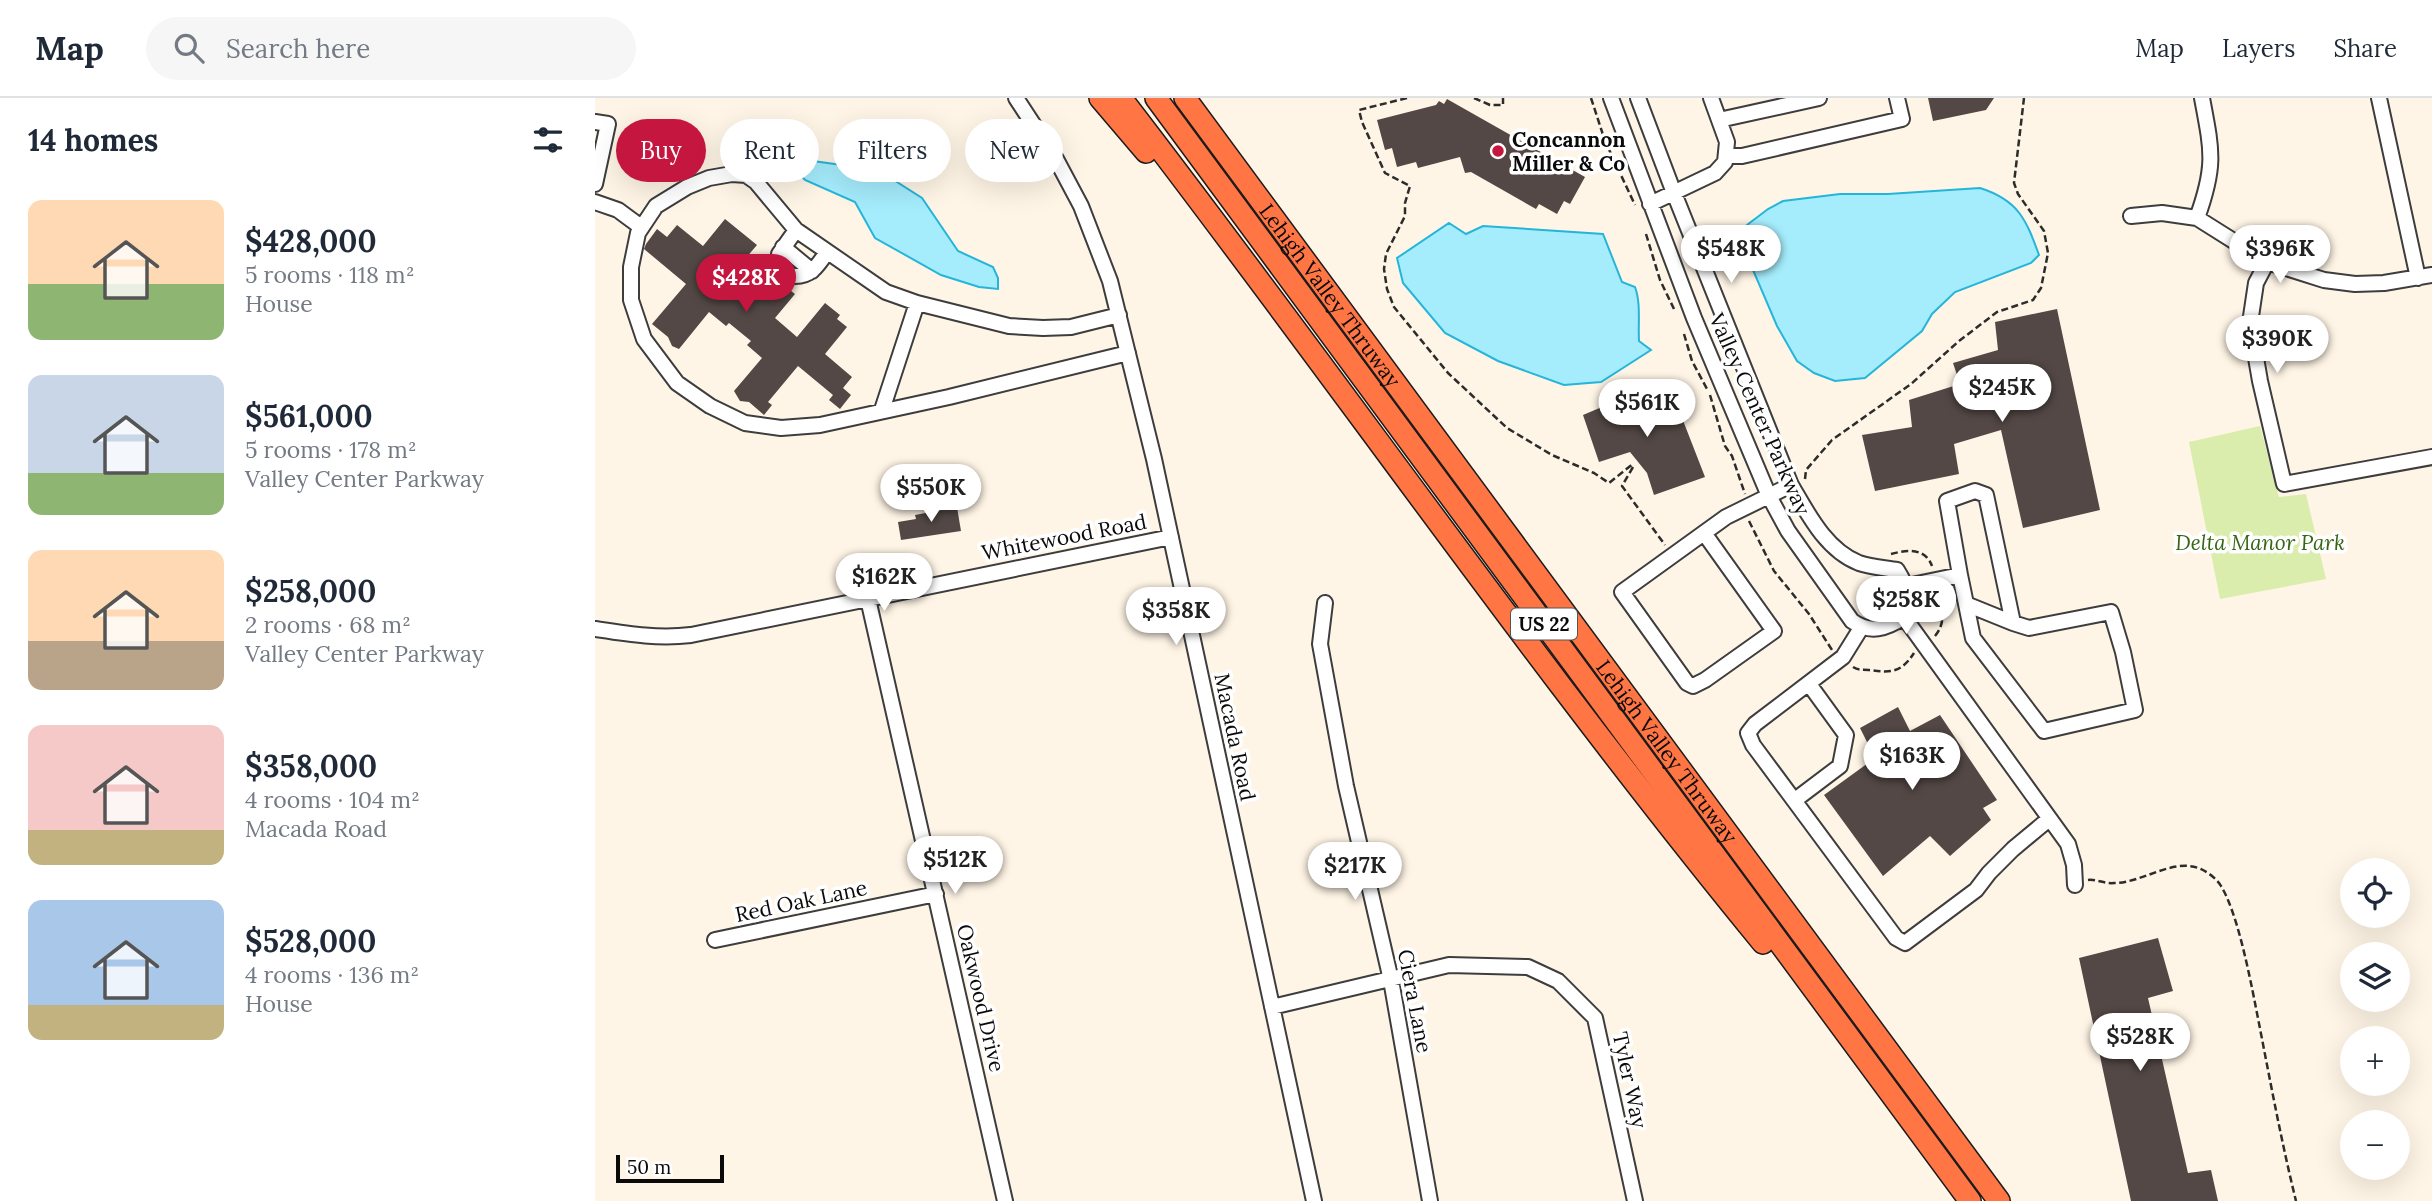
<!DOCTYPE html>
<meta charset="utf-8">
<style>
:root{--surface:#fff;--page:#f6f6f7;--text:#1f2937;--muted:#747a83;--line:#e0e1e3;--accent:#c51640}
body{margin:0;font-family:Lora,serif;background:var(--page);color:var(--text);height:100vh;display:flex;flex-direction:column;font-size:26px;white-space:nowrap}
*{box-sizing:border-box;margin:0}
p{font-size:23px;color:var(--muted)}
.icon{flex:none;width:38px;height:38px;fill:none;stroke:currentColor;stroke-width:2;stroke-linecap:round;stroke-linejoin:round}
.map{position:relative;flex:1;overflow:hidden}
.drawer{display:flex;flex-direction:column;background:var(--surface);width:595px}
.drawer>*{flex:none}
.hud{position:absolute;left:21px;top:21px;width:665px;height:63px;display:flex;gap:14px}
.fabs{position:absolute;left:1745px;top:760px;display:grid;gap:14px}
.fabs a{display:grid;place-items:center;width:70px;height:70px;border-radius:50%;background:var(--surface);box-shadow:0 7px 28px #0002;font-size:35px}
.scale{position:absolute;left:21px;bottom:18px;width:108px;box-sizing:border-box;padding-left:7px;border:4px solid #0a0a0a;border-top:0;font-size:19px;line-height:24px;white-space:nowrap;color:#0a0a0a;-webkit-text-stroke:5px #fff;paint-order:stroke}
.price{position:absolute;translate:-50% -60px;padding:0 16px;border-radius:24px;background:#fff;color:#222;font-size:23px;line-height:46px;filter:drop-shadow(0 2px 4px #0008)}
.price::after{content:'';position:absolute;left:50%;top:42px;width:21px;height:16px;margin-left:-10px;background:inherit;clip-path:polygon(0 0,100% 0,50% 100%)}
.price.selected{background:var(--accent);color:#fff}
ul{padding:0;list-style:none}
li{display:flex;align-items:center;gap:21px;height:175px;padding:0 28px}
li span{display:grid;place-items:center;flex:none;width:196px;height:140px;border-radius:14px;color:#555}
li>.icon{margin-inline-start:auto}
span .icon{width:84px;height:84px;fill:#fffc;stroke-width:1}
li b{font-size:30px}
h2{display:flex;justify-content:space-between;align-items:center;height:84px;padding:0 28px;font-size:30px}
.tag{padding:0 24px;border-radius:32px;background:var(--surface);box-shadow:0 7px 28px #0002;font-size:24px;line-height:63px}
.tag.selected{background:var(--accent);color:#fff}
header{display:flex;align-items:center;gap:42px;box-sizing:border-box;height:98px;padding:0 35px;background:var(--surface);border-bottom:2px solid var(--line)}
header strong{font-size:33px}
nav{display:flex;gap:38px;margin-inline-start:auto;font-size:24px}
.search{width:490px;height:63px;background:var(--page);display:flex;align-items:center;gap:18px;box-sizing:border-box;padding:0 24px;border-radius:38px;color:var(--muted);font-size:26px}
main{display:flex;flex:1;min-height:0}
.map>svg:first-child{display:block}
</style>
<header>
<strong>Map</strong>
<div class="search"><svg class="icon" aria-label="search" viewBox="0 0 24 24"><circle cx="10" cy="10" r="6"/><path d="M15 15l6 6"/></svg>Search here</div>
<nav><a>Map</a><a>Layers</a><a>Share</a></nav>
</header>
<main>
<section class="drawer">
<h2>14 homes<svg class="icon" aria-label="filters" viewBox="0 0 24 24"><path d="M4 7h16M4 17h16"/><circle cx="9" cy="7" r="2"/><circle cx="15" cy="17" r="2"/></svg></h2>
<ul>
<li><span style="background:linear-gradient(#ffd9b3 60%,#8fb573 0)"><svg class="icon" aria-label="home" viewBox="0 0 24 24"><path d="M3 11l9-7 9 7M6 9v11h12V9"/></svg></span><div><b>$428,000</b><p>5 rooms · 118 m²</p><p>House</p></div></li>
<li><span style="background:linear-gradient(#c9d6e8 70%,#8fb573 0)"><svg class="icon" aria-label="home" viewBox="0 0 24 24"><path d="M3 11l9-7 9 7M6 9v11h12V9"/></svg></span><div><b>$561,000</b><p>5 rooms · 178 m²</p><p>Valley Center Parkway</p></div></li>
<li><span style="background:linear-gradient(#ffd9b3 65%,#b9a48a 0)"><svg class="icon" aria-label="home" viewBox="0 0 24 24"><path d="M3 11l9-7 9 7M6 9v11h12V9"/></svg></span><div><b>$258,000</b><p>2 rooms · 68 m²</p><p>Valley Center Parkway</p></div></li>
<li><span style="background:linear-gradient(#f6c9c9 75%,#c2b280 0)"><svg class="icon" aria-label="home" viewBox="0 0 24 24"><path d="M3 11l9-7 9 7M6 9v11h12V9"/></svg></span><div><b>$358,000</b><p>4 rooms · 104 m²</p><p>Macada Road</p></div></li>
<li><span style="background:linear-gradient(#a9c7e8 75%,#c2b280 0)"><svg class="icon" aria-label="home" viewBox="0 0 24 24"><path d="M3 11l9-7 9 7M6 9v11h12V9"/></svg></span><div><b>$528,000</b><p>4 rooms · 136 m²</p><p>House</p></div></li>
</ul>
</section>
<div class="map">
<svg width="1837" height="1103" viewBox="0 0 1837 1103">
<rect width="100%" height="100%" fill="#fff5e6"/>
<path fill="#daedad" d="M1665,328L1684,399L1711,396L1731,481L1625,501L1594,344Z"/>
<path fill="#a5ecfc" stroke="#25b5da" stroke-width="2" d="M189,59L283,72L327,100L363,153L398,169L403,180V191L384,189L346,177L280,140L260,104L210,82Z
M1385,90C1423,102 1431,121 1444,157L1436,165L1360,194L1337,216L1327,233L1270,280L1240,283L1219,275L1202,263L1182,228L1158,172L1152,147V127L1173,111L1188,103L1245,96H1293Z
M854,125L871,136L888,128L1008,136L1027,184L1040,189C1046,205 1043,225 1044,243L1056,252L1006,284L969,287L903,263L850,235L808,185L802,160Z"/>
<path fill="#534845" d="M1333,0H1399L1391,12L1338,23Z
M852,1L990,79L975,106L969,103L962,116L944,106L941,111L876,74L870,75L865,59L823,70L821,64L802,69L797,50L790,52L782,22L841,7L844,3L849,6Z
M130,121L162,147L150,161L146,158L130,177L153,197L173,173L179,178L182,175L191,177L194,185L191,189L200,196L180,220L202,239L230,205L245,217L242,221L252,229L230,256L257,279L248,290L256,297L245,311L234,302L238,297L203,268L173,304L177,307L169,317L154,304L145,303L139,293L167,260L152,247L156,243L134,225L131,228L114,214L84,251L77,248L73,239L57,226L91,186L49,151L51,146L62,131L72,139L82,127L108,148Z
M1462,211L1505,412L1428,430L1406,332L1359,346L1364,376L1280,393L1267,337L1317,329L1314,302L1365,286L1358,265L1403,252L1400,224Z
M1047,292L1082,307L1110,379L1059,397L1052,375L1035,354L1004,364L988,317Z
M362,409L366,433L306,442L303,424L321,421L320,417Z
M1303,609L1315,633L1345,617L1402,702L1388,710L1396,722L1355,758L1335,738L1288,778L1229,697L1280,660L1265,630Z
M1563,840L1578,893L1553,900L1593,1075L1616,1072L1623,1103H1536L1484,860Z"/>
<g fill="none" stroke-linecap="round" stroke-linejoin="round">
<g stroke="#3d3d3d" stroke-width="18">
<path id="minor" d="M421,0L461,61L486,108L515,183L559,361L719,1103
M1016,0L1099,220L1174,398L1193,433L1257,523C1275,536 1291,531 1309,519C1313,497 1314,491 1302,472C1290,470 1275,469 1264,465C1231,452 1213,416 1196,387L1079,95L1043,0
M1784,0L1823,180
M1124,22L1224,0
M0,24L13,26L0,86
M1131,58H1147L1307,21L1302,0
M0,104L23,112L46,129
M1055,106L1120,75L1130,64L1132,44L1116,0
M1536,118L1567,115L1602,120L1672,164L1729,182L1760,186L1789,185L1837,177
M1602,120C1621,68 1617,53 1607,0
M188,149L217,173
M1672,164L1661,185L1655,225L1665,283L1689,386L1837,359
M188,168L184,156L201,132
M200,178C217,178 223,167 232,154
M524,217L476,229L448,230L414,228L322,205L291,194L201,132L161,84L151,77L137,76L114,80L92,89L61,108L43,135L36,169V202L49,241L82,285L115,308L150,325L186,330L225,327L354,299L533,255
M287,312L322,205
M1109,435L1179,533L1110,582L1098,588L1092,585L1027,494L1131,419L1196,387
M1312,488L1365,477L1352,403L1380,393L1391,397L1418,525L1434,530L1516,514L1528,554L1540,612L1449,633L1378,540L1365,477
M273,501L410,1103
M730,505L725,546L751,688L796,882L835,1103
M1371,506L1418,525
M1309,519L1473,746L1479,767L1480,787
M1266,530L1248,559L1160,626L1153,635L1158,647L1301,840L1310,845L1381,792L1394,775L1418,751L1454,721
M0,531C33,536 63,541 96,537L576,439
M1200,702L1245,668L1251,637L1214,586
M120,842L341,796
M677,909L854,867L933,869L963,883L1000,920L1040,1103"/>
</g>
<g stroke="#1b1b1b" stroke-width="24">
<g id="highway">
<path d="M505,0L551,54"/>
<path d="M526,0C742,280 943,571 1168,845"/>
<path d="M561,0L1375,1103"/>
<path id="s1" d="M590,0L1404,1103"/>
</g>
</g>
<path stroke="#2c2c2c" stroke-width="2.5" stroke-dasharray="7 3.5" stroke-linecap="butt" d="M812,0L764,12L767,24L790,75L815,88L810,105V118L791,156L789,171L792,191L799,209L853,275L912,330L957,357L999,375L1014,385L1039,365
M879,0L895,7H908V0
M996,0L1010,43L1040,107
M1051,136L1065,182L1079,211
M1089,236L1097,263L1112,291
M1115,297L1130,348L1137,358L1150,396
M1038,369L1027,388L1070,447
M1210,381L1211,372L1237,342L1316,286L1364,243L1402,214L1438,202L1446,190L1453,155L1449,133L1423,96L1419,85L1429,0
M1154,423L1179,473L1214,516L1237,552
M1296,456C1311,452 1330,449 1337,468
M1340,538C1351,525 1348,510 1343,495
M1258,569C1264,573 1267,571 1274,572C1296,575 1306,575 1319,555
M1493,782C1502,781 1510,786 1519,785C1548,785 1578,759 1606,771C1614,775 1622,781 1626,788C1642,814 1654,875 1660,905C1673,971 1685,1038 1701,1103"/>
<use href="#minor" stroke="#fff" stroke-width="14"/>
<use href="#highway" stroke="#ff7644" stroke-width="21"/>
</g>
<circle fill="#c51640" stroke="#fff" stroke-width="2.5" cx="903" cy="53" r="7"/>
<g text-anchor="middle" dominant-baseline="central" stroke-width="7" stroke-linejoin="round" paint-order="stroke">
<rect fill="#fff" stroke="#545454" stroke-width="2" x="916" y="510.5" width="66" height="31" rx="5"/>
<g font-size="19" font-weight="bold" fill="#0a0a0a">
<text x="949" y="526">US 22</text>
</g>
<g font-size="21" font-weight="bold" fill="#0a0a0a" stroke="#fff" text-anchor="start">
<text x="917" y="41">Concannon<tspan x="917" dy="24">Miller &amp; Co</tspan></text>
</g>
<g font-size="21" fill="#0a0a0a" stroke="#fff">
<text stroke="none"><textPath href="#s1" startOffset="245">Lehigh Valley Thruway</textPath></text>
<text transform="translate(1165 316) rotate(66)">Valley Center Parkway</text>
<text transform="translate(469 439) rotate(-11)">Whitewood Road</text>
<text transform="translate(640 639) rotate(78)">Macada Road</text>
<text stroke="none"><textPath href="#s1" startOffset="812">Lehigh Valley Thruway</textPath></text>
<text transform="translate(206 803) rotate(-12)">Red Oak Lane</text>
<text transform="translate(386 900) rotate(77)">Oakwood Drive</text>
<text transform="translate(820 903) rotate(79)">Ciera Lane</text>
<text transform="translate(1035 982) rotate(78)">Tyler Way</text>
</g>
<g font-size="21" font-style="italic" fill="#356615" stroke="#fff">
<text x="1665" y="444">Delta Manor Park</text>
</g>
</g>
</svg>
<div class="fabs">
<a><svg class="icon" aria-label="locate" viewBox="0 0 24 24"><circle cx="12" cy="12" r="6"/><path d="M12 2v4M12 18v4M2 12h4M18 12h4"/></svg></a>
<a><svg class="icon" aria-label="layers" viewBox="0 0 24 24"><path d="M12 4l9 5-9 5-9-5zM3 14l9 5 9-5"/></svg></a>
<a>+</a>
<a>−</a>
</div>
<div class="scale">50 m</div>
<b class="price" style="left:1136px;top:187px">$548K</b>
<b class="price" style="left:1685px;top:187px">$396K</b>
<b class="price selected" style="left:151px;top:216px">$428K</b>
<b class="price" style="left:1682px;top:277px">$390K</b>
<b class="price" style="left:1407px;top:326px">$245K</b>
<b class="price" style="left:1052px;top:341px">$561K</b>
<b class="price" style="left:336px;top:426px">$550K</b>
<b class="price" style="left:289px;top:515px">$162K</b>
<b class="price" style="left:1311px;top:538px">$258K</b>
<b class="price" style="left:581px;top:549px">$358K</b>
<b class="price" style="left:1317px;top:694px">$163K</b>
<b class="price" style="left:360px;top:798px">$512K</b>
<b class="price" style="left:760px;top:804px">$217K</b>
<b class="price" style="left:1545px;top:975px">$528K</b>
<div class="hud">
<a class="tag selected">Buy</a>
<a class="tag">Rent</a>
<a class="tag">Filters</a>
<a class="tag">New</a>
</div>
</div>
</main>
